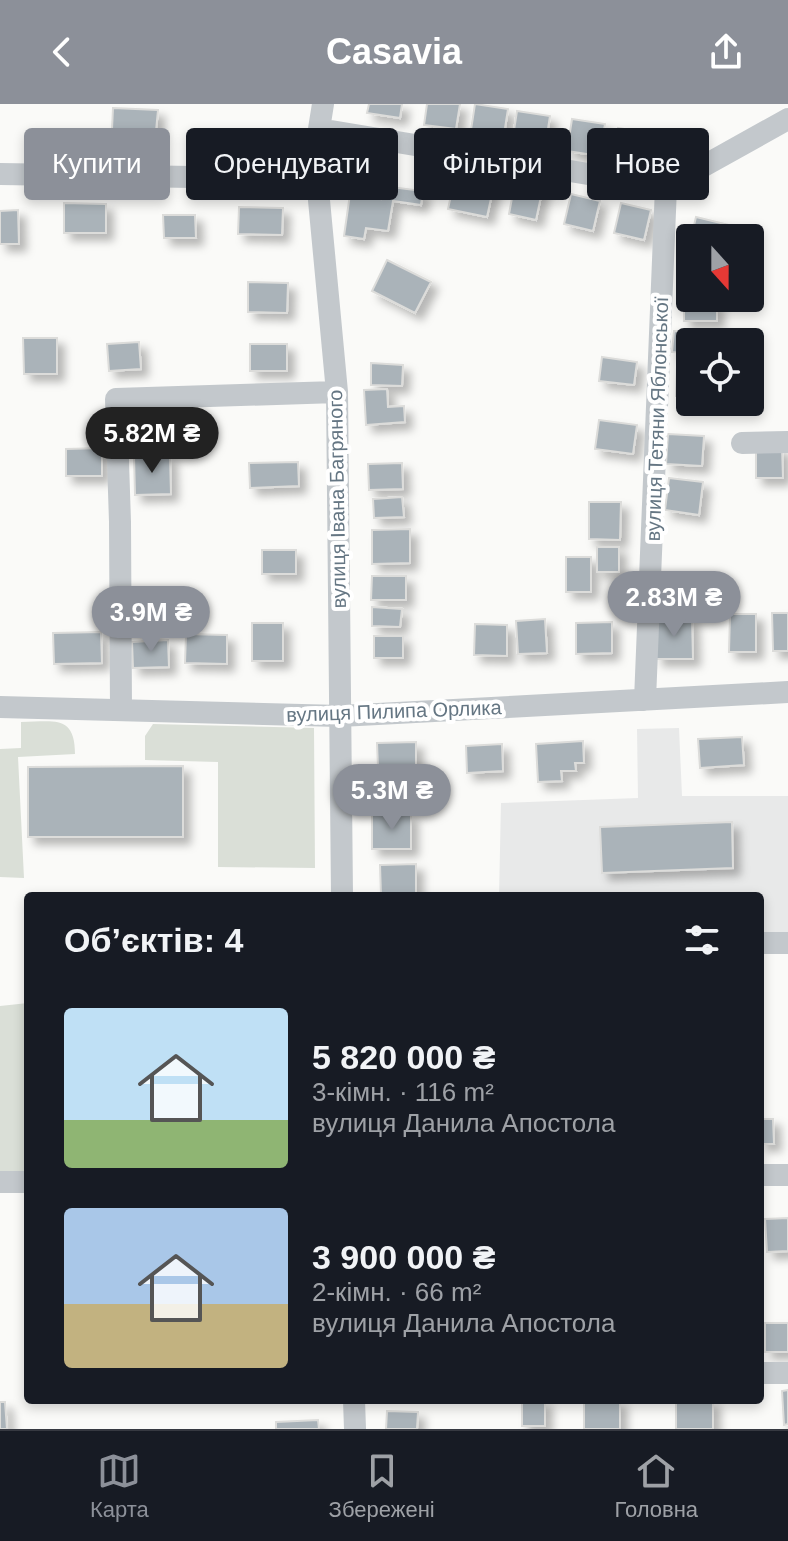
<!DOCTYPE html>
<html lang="uk">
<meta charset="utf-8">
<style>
:root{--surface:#171b24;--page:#20242c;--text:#f1f3f6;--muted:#9ea1a6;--line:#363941;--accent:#8c9099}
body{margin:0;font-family:Helvetica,sans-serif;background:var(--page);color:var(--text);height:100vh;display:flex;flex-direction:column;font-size:30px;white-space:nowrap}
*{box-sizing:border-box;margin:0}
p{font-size:26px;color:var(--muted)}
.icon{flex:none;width:44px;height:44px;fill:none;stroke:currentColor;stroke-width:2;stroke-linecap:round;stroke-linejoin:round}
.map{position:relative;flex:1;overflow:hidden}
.drawer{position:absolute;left:24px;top:788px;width:740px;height:512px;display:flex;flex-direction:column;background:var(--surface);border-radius:8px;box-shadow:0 4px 12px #0003}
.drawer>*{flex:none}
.top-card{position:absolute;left:24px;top:24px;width:740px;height:72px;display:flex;gap:16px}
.needle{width:52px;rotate:159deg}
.fabs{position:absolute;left:676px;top:120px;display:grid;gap:16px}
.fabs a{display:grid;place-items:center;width:88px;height:88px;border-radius:8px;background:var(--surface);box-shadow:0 4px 12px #0003;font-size:40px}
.price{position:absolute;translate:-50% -68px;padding:0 18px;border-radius:28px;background:var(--accent);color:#fff;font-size:26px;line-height:52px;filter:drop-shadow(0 2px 4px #0008)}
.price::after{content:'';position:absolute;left:50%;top:48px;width:24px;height:18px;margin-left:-12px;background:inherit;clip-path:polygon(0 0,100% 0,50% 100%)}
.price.selected{background:#222;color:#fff}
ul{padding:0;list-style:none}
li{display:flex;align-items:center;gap:24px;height:200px;padding:0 40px}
li span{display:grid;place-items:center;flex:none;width:224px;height:160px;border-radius:8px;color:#555}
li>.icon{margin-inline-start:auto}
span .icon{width:96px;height:96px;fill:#fffc;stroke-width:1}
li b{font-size:34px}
h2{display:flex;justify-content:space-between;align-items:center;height:96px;padding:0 40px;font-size:34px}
.pill{padding:0 28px;border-radius:8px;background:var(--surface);box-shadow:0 4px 12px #0003;font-size:28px;line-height:72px}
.pill.selected{background:var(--accent);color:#fff}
header{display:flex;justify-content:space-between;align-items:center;height:104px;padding:0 40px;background:var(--accent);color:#fff;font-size:36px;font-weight:700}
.menu{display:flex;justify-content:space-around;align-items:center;height:112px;border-top:2px solid var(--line);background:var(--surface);font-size:22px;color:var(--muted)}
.menu a{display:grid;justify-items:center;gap:4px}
.menu .selected{color:var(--accent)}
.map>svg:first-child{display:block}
</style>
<header><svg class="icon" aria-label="back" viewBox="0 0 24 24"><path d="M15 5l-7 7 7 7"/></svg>Casavia<svg class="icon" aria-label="share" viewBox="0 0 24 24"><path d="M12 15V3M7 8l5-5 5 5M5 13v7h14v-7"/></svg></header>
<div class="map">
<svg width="788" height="1325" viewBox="0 0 788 1325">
<defs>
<filter id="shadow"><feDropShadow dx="7" dy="7" stdDeviation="4" flood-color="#0004"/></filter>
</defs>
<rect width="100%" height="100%" fill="#fafaf8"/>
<path fill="#e8e9e9" d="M679,624L682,692H788V839L760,838V792H499L501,699L638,694L637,625Z"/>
<path fill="#dadfd7" d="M21,618C53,618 75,610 75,650L18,653L24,774L0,773V645L21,644Z
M153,620L314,624L315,764L218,763V658L145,656V632Z
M28,899V1069L0,1070V902Z"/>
<path fill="#aab3b9" stroke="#dcdcda" stroke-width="2" filter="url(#shadow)" d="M369,0H402L400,14L367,9Z
M427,0H460L456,25L424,21Z
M475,0L508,5L503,37L470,32Z
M113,4L158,6L156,27L112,25Z
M517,7L550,12L545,44L512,39Z
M572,15L605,20L600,52L567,47Z
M618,24L651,29L646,61L613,56Z
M456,68L495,76L487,113L448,105Z
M515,78L543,83L536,116L509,110Z
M383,82L423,87L421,101L393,97L388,127L366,124L364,135L344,132L350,90L381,95Z
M571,90L600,97L593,127L564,120Z
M64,99L106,100V129H64Z
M621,99L651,106L644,136L614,129Z
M239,103L283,104L282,131L238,130Z
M18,106L19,140H0V107Z
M163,111H195L196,134H164Z
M696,113L729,121L725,134H691Z
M387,156L431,178L415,209L372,187Z
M248,178L288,179L287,209L248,208Z
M684,198H717V217H684Z
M674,227L700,230L699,238H690V250L672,248Z
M23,234H57V270H24Z
M139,238L141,265L109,267L107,240Z
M250,240H287V267H250Z
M602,253L637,258L634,281L599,277Z
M371,259L403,261L402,282L371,281Z
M677,262L690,263V293L676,292Z
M387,285L388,303L404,302L405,318L366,321L364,286Z
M599,316L637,321L633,350L595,345Z
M668,330L704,332L702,362L666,360Z
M782,343L783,374H756V344Z
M102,344V372H66V345Z
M134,352H170L171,390L135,391Z
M298,358L299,382L250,384L249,359Z
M402,359L403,385L369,386L368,360Z
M669,374L703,378L699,411L665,406Z
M402,393L404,413L374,414L373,395Z
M589,398H621L620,436L589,435Z
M410,425V459L372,460V426Z
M597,443H619V468H597Z
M262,446H296V470H262Z
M566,453H591V488H566Z
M372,472H406V496H371Z
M656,482H683V508L656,507Z
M372,503L402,505L400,523L372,522Z
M772,509H788V547H773Z
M730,510H756V548H729Z
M692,514L693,555H656V515Z
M545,515L547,549L518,550L516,517Z
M612,518V549L576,550V519Z
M252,519H283V557H252Z
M475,520L507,521V552L474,551Z
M101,528L102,559L54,560L53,529Z
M186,530L227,531V560L185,559Z
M374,532H403V554H374Z
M168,536L169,563L133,564L132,538Z
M742,633L744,661L700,664L698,635Z
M583,637L584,659H575L576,667H561L562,677L538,678L536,640Z
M416,638V662L378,664L377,639Z
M502,640L503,667L467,669L466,642Z
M183,662V733H28V663Z
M372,710H411V745H372Z
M732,718L733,764L602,769L600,723Z
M416,760V792H381L380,761Z
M760,1015H773L774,1040H760Z
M788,1114V1147L767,1148L765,1115Z
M765,1219H788V1248H765Z
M788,1286V1320L784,1321L782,1287Z
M522,1296H545V1322H522Z
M584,1296H620V1325H584Z
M676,1296H713V1325H676Z
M0,1298H5L7,1325H0Z
M387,1307L418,1308L417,1325H386Z
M318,1316L319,1325H276V1318Z"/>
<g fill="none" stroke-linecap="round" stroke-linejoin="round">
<path stroke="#c3c8cc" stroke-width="22" d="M323,0L319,25L317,75L337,288L342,792
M319,25L666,83L788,15
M0,70L317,75
M742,339L788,338
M645,596L666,83
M0,603L340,612L788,588
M121,606L120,418L116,295L337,288
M760,839H788
M760,1071H788
M0,1078H28
M760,1269H788
M354,1296L355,1325"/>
</g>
<g text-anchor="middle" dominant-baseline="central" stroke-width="8" stroke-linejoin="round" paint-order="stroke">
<g font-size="20" fill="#657683" stroke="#fff">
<text transform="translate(657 315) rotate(-88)">вулиця Тетяни Яблонської</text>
<text transform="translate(337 395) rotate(-91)">вулиця Івана Багряного</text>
<text transform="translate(394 607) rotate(-2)">вулиця Пилипа Орлика</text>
</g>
</g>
</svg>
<div class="fabs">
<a><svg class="needle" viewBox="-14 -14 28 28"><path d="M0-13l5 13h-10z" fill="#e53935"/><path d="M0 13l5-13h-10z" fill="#9ea1a6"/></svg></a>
<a><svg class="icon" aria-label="locate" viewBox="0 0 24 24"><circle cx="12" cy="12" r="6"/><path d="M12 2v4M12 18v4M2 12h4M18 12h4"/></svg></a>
</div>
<b class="price selected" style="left:152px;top:371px">5.82M ₴</b>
<b class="price" style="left:674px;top:535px">2.83M ₴</b>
<b class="price" style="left:151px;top:550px">3.9M ₴</b>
<b class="price" style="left:392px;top:728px">5.3M ₴</b>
<div class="top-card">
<a class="pill selected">Купити</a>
<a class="pill">Орендувати</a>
<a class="pill">Фільтри</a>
<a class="pill">Нове</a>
</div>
<section class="drawer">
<h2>Об’єктів: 4<svg class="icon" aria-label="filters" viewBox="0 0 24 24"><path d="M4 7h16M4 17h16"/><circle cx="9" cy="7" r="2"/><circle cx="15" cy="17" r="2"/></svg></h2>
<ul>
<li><span style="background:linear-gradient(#bfe0f5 70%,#8fb573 0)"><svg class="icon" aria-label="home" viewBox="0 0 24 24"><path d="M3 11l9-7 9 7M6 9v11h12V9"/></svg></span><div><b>5 820 000 ₴</b><p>3-кімн. · 116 m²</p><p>вулиця Данила Апостола</p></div></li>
<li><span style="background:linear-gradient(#a9c7e8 60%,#c2b280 0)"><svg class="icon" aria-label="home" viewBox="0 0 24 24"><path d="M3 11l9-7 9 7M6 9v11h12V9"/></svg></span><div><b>3 900 000 ₴</b><p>2-кімн. · 66 m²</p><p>вулиця Данила Апостола</p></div></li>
</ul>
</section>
</div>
<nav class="menu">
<a class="selected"><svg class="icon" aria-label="map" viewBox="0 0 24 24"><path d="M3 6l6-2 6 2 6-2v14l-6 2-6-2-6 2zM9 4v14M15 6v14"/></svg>Карта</a>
<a><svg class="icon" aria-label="saved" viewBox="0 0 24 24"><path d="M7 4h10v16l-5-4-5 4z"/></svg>Збережені</a>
<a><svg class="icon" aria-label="home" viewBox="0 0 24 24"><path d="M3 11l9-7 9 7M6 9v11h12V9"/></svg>Головна</a>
</nav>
